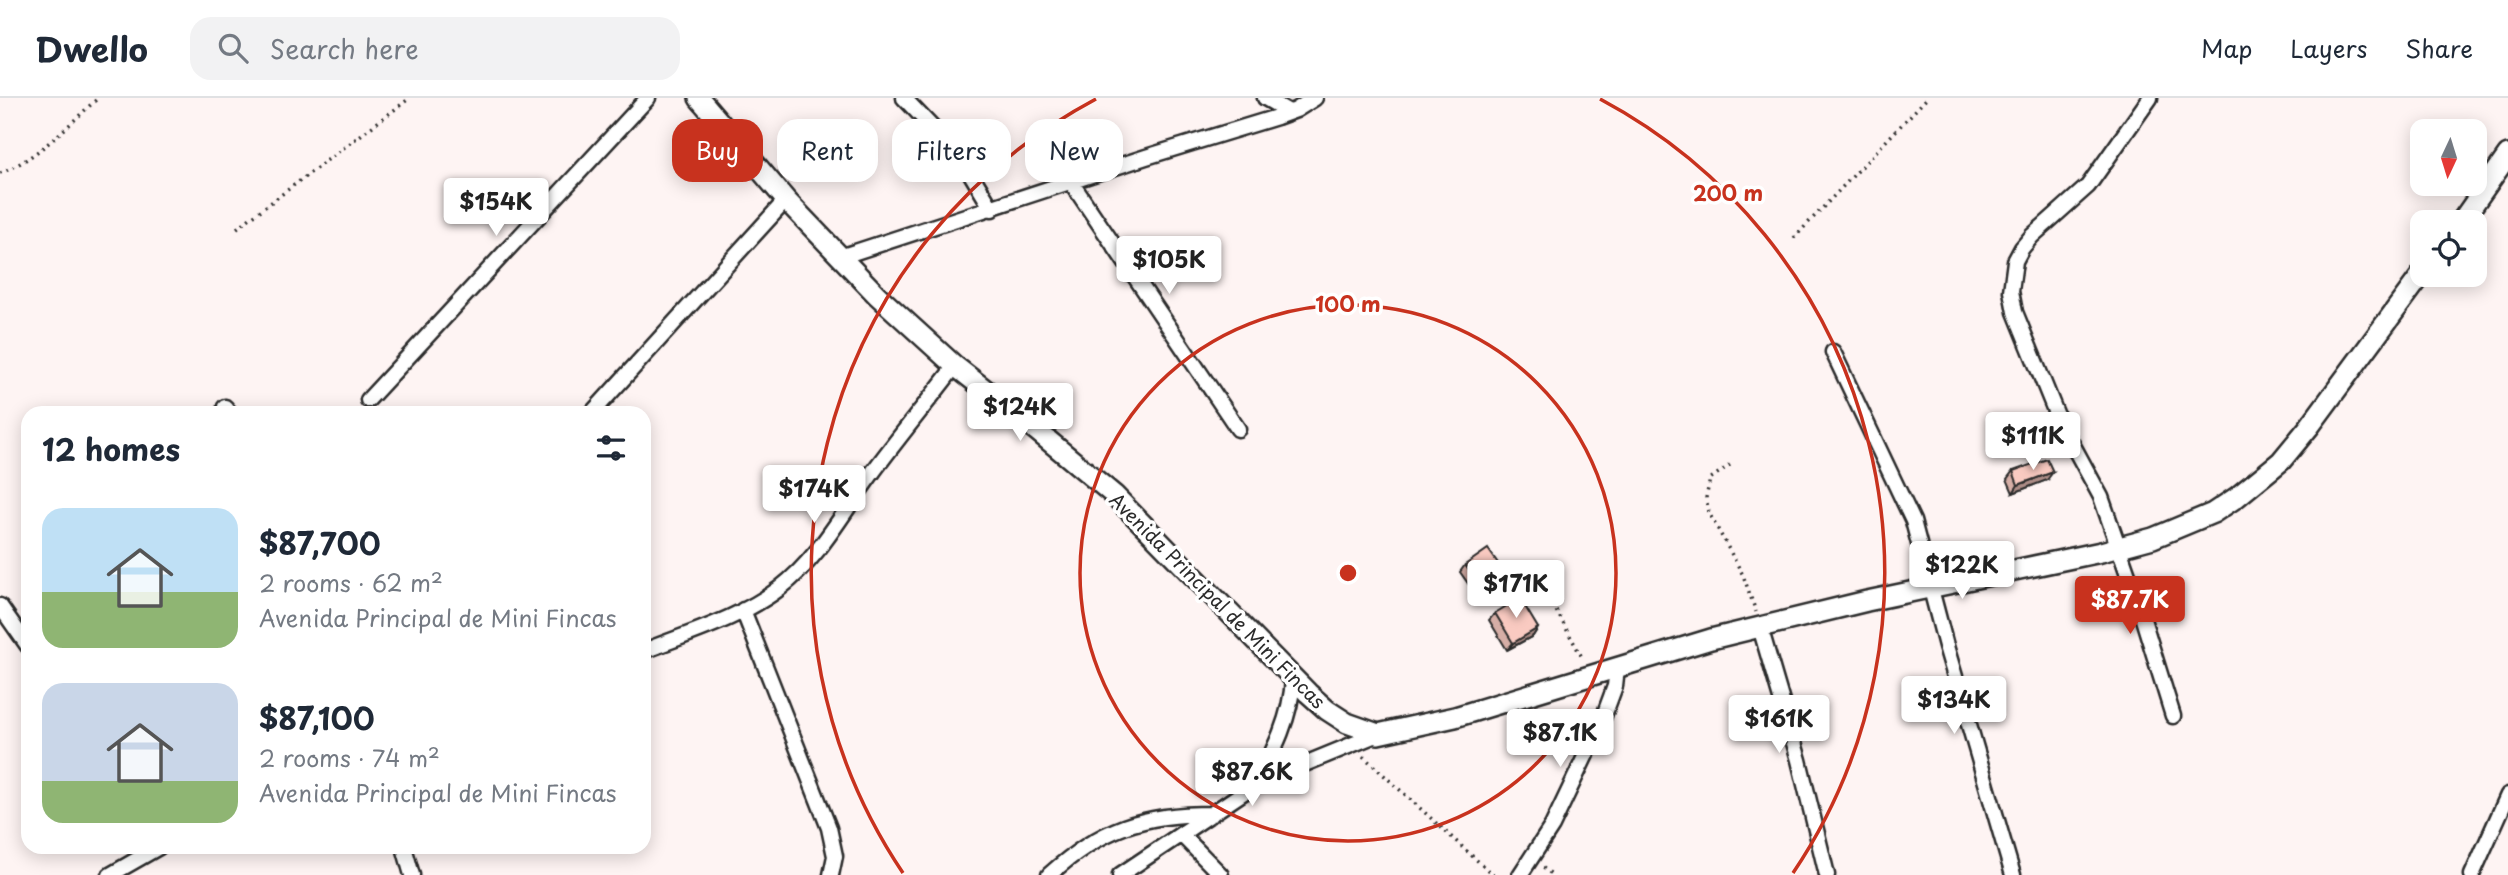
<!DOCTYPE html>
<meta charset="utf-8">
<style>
:root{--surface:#fff;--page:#f2f2f3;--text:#1f2937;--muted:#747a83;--line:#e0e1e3;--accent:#c8321e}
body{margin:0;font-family:"Playpen Sans",sans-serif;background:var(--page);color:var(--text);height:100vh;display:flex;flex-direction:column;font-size:26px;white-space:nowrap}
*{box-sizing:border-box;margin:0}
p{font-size:23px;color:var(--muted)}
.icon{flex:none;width:38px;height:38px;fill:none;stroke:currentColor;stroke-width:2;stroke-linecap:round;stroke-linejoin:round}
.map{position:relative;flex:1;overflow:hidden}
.panel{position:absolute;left:21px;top:308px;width:630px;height:448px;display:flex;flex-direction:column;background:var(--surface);border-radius:21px;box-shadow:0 4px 18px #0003}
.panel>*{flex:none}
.top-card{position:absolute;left:672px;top:21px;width:665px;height:63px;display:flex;gap:14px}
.needle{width:46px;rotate:184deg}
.controls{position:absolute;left:2410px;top:21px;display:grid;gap:14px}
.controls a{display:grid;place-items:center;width:77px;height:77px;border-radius:14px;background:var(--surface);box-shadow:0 4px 18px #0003;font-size:35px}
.price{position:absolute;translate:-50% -60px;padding:0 16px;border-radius:7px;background:#fff;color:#222;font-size:23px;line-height:46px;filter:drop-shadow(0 2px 4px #0008)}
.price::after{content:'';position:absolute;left:50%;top:42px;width:21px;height:16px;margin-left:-10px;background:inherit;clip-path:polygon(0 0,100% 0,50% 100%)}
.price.on{background:var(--accent);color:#fff}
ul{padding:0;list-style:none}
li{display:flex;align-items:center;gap:21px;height:175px;padding:0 21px}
li span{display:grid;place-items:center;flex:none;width:196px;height:140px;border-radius:21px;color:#555}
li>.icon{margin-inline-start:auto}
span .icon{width:84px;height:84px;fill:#fffc;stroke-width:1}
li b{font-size:30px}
h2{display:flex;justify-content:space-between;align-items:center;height:84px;padding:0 21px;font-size:30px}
.tag{padding:0 24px;border-radius:21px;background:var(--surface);box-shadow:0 4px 18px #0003;font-size:24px;line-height:63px}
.tag.on{background:var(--accent);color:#fff}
header{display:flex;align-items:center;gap:42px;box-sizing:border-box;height:98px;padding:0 35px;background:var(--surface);border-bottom:2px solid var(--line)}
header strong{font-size:33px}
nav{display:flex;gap:38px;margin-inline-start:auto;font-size:24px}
.search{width:490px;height:63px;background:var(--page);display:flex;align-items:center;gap:18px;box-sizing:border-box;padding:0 24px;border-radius:21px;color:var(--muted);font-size:26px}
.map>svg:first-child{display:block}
</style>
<header>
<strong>Dwello</strong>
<div class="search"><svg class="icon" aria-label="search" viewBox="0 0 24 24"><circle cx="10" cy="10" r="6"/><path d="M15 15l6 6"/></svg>Search here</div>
<nav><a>Map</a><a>Layers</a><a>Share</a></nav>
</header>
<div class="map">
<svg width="2508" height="777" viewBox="0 0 2508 777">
<rect width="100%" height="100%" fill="#fef4f3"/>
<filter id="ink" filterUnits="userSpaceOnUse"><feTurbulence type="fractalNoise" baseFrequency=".0143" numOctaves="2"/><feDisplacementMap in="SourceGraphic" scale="14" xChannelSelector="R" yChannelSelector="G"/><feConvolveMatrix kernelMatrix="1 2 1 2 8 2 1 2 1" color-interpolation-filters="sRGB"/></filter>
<g filter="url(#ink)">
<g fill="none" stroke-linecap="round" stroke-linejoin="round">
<g stroke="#2b2b2b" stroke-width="19">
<path id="minor" d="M904,0L949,47L968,71L992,111
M1265,0L1289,14
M2150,0L2088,88L2032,138L2022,150L2015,163L2011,193L2015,214L2058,320L2101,399L2138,505L2173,618
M1071,84L1238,331
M840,159L1146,59L1277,19L1296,12L1315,0
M1833,254L1913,423L1946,548L2013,777
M368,302L648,0
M225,309L230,315
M592,315L786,102
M0,508L28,548
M743,512L829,730L835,758L831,777
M1760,529L1799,662L1827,777
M644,553C689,535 741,520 780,490C818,461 842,416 870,378C897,341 927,305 955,268
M1256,686C1274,652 1291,620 1293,581
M1181,736L1221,777
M404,749L412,777
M110,777L159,749
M1049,777C1101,730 1143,716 1212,716
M1120,777L1256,686L1378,636
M1520,777L1552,728L1602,623L1615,588L1617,570
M2472,777L2508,697"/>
</g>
<g stroke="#2b2b2b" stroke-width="24">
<path id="tertiary" d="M699,0L786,102L877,197L955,268L1019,318L1114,397L1308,595L1327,612L1347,625L1378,636L1455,619L1711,541L1867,503L2101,454L2153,440L2213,415L2237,399L2281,363L2309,329L2422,176
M2461,124L2508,57"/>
</g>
<path stroke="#2b2b2b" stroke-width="3.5" stroke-dasharray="2 5" stroke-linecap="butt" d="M0,75C34,63 71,25 98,0
M237,130L410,0
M1794,140L1927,0
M1730,367L1710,381L1706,400L1709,415L1743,477L1756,514
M1548,473V498L1583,561
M1363,658L1493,777
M1543,770L1553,777"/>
<use href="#minor" stroke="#fff" stroke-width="14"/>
<use href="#tertiary" stroke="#fff" stroke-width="19"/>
</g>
<path fill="#d6aea6" stroke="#2b2b2b" stroke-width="2" d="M2013,373L2047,382L2013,395L2007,381Z
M1465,467L1502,471L1497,478L1474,494L1460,474Z
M1495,515L1538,530L1533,538L1507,552L1489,522Z"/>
<path fill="#ae8d87" stroke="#2b2b2b" stroke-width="2" d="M2053,374L2047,382L2013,395L2018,387Z
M1502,471L1497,478L1474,494L1479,487Z
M1538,530L1533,538L1507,552L1513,545Z"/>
<path fill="#f9cac1" stroke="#2b2b2b" stroke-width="2" d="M2047,361L2053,374L2018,387L2013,373Z
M1488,451L1502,471L1479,487L1465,467Z
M1520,500L1538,530L1513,545L1495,515Z"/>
</g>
<g fill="none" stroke="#c8321e" stroke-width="3.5">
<circle cx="1348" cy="475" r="268"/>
<path d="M903 775A537 537 0 0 1 1096 1M1600 1A537 537 0 0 1 1793 775"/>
</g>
<g text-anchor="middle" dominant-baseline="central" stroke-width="7" stroke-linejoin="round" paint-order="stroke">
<g font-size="19" fill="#2b2b2b" stroke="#fff">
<text transform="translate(1218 502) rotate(45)">Avenida Principal de Mini Fincas</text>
</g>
</g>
<circle cx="1348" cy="475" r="10" fill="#c8321e" stroke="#fff" stroke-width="3.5"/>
<g font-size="21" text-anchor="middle" font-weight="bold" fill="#c8321e" stroke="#fff" stroke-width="7" stroke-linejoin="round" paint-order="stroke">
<text x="1728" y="103">200 m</text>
<text x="1348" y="214">100 m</text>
</g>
</svg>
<div class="controls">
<a><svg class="needle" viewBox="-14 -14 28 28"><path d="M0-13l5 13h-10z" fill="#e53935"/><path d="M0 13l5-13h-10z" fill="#747a83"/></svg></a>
<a><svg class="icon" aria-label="locate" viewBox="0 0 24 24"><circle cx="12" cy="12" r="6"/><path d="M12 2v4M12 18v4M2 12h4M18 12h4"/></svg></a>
</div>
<b class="price" style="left:496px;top:140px">$154K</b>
<b class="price" style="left:1169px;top:198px">$105K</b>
<b class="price" style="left:1020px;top:345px">$124K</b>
<b class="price" style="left:2033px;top:374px">$111K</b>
<b class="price" style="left:814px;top:427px">$174K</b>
<b class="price" style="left:1962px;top:503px">$122K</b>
<b class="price" style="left:1516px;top:522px">$171K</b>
<b class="price on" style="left:2130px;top:538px">$87.7K</b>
<b class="price" style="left:1954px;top:638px">$134K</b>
<b class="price" style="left:1779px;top:657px">$161K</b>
<b class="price" style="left:1560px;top:671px">$87.1K</b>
<b class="price" style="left:1252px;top:710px">$87.6K</b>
<div class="top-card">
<a class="tag on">Buy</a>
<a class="tag">Rent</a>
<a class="tag">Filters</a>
<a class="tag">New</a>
</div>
<section class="panel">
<h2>12 homes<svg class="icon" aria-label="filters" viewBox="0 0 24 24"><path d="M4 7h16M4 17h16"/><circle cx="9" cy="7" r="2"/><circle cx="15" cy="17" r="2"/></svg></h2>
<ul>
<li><span style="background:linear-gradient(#bfe0f5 60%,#8fb573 0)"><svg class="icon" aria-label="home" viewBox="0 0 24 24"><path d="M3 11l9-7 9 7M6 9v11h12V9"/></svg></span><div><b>$87,700</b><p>2 rooms · 62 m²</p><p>Avenida Principal de Mini Fincas</p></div></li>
<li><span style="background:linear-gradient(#c9d6e8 70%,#8fb573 0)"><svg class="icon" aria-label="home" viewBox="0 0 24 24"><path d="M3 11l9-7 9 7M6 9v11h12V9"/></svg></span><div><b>$87,100</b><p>2 rooms · 74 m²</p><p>Avenida Principal de Mini Fincas</p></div></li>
</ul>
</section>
</div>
